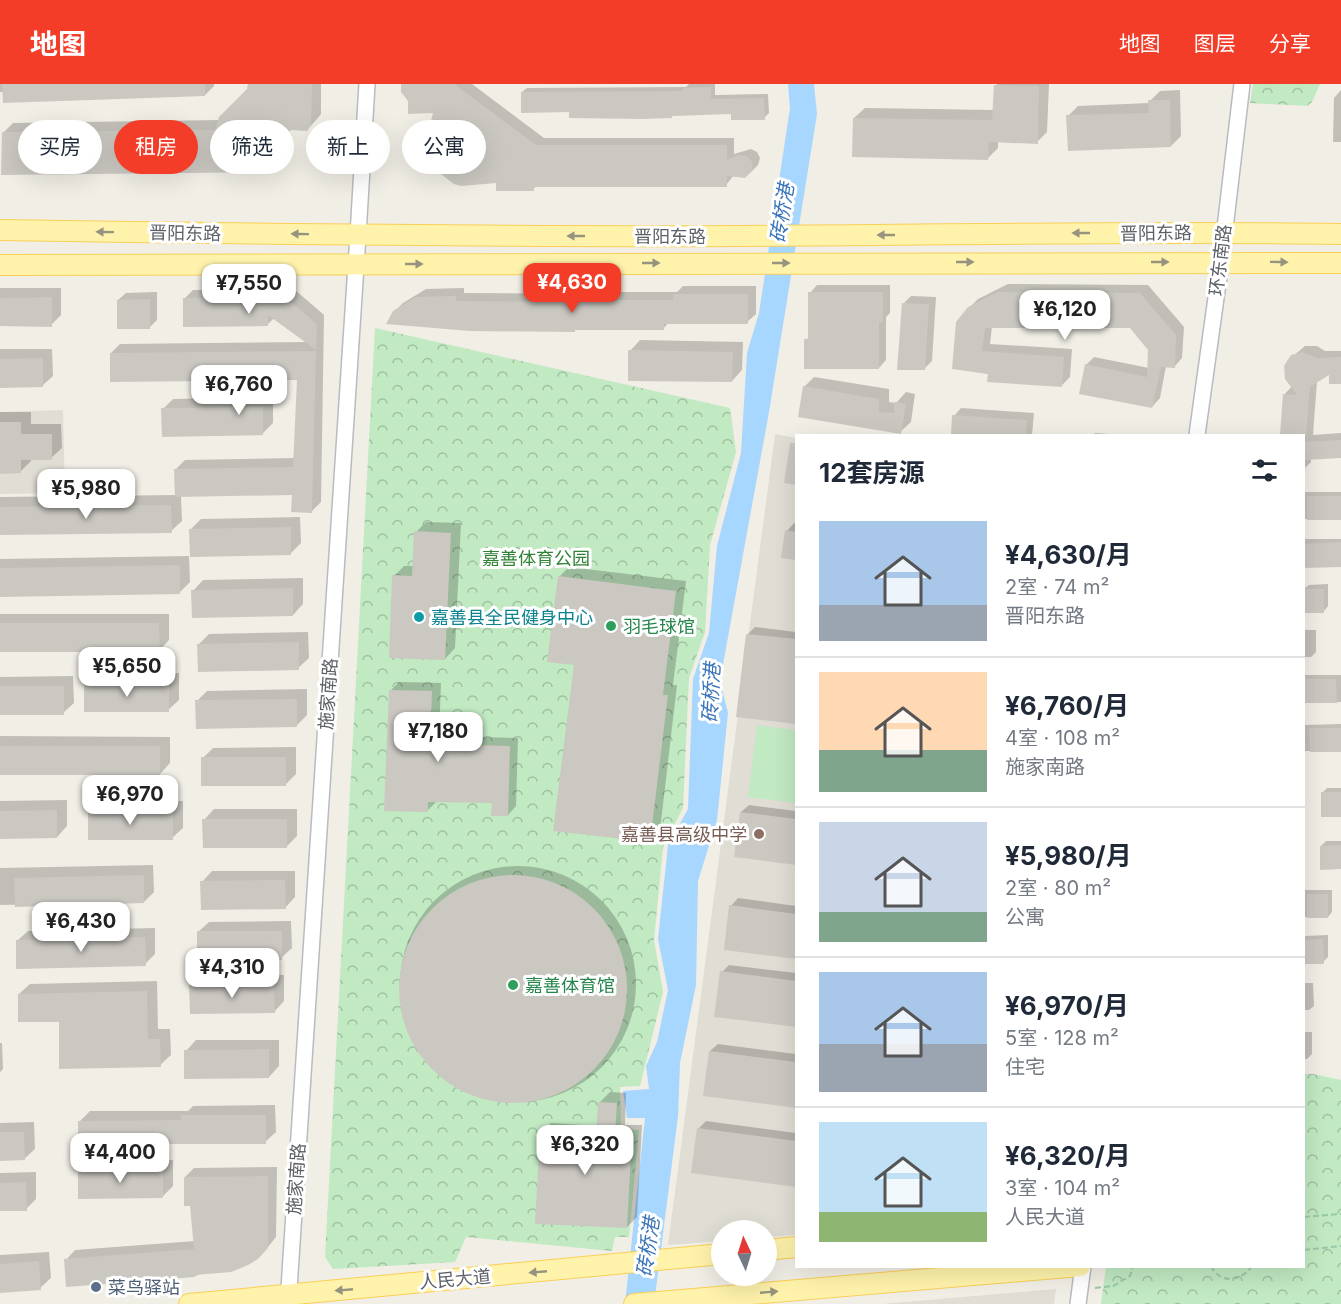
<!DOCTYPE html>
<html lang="zh">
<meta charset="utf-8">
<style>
:root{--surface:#fff;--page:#f2f2f3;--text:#1f2937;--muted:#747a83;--line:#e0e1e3;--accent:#f43d28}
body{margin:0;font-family:Inter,"Noto Sans SC",sans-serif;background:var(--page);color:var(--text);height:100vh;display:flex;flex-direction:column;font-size:22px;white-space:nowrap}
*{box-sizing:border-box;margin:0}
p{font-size:20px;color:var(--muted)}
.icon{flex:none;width:33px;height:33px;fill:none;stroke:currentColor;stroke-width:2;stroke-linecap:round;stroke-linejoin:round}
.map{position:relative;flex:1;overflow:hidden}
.details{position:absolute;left:795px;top:350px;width:510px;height:834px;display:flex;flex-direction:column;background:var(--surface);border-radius:0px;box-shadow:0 6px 24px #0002}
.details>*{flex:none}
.hud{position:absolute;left:18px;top:36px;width:570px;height:54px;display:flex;gap:12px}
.needle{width:39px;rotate:356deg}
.buttons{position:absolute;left:711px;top:1136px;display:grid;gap:12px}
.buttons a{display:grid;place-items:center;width:66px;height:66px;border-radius:50%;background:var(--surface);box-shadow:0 6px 24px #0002;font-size:30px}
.price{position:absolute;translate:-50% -51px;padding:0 14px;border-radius:12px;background:#fff;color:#222;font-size:20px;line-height:39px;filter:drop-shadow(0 2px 3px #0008)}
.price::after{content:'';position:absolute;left:50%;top:36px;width:18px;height:14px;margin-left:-9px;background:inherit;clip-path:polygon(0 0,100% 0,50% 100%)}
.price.active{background:var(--accent);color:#fff}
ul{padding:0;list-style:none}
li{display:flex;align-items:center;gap:18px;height:150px;padding:0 24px}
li+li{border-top:2px solid var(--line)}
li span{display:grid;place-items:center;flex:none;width:168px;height:120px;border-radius:0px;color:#555}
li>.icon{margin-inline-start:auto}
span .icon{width:72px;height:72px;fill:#fffc;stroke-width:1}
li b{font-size:26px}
h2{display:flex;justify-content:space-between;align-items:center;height:72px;padding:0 24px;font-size:26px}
.pill{padding:0 21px;border-radius:27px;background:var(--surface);box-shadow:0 6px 24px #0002;font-size:21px;line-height:54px}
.pill.active{background:var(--accent);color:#fff}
header{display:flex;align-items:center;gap:36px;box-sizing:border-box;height:84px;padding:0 30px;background:var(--accent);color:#fff}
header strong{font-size:28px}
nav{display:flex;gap:33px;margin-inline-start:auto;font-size:21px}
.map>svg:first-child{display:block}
</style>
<header>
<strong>地图</strong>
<nav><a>地图</a><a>图层</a><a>分享</a></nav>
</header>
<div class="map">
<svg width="1341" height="1220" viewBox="0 0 1341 1220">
<defs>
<pattern id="forest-crowns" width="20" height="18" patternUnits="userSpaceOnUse" patternTransform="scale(1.5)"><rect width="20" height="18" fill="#c1e9c2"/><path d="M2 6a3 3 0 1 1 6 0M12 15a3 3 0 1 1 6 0" fill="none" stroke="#a0c0a1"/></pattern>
</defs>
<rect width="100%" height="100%" fill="#f0eee5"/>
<path fill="#e0ddd4" d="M63,326L65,409L0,410V328Z
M775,350L796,354V1151L767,1153L766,1146H722L721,1157L668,1161Z
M1056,1205L1054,1220H882Z"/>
<path fill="#c1e9c2" d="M757,641L796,646V719L748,713Z"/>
<path fill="url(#forest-crowns)" d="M1253,0H1320L1312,18L1307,22L1250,19Z
M375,244L730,324L736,368L710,461L705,548L689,594L683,724L663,763L654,856L663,908L640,1002L620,1003L621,1045L639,1046L629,1153H615L612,1167L466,1153L455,1178L333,1185L325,1173Z
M1304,990H1313L1341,996V1220H1101L1106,1182H1304Z"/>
<path fill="#a7d6ff" d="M788,0H814L817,30L769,328L720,597L728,629L717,736L698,797L696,901L680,979L678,1032L654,1220H625L645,1034H627L623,1007L649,1005L646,982L657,958L668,906L658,855L668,761L688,725L693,595L709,549L717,462L741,369L747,269L759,229L790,24Z"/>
<path fill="#0003" d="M0,0H214V2L205,11L0,8Z
M249,0H321V30L317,35L307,46L290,44L281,53L282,77L272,87L3,49L13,39L220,36L249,5Z
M404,0H472L544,54H734V70L751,65L757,68L760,74L758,81L750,89L734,91L726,101L537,102L533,105L498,98L435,28L410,16Z
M689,0H715V11L768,10L769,29L764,34L732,29L674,30L671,33L571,27L522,8L527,4L686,3Z
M997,0H1049L1047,48L1037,58L998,57V64L988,74L854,34L865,24L994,26Z
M1180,6L1181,52L1171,62L1068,32L1078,22L1150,19V17L1160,7Z
M1341,6V58H1333L1334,14Z
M287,199L324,231L321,418L312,427L294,409L181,412L182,437L171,447L0,450V413L177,411L176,385L185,376L295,374L298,294L111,269L120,260L308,258L274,234L267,241L184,215L193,206H281Z
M1008,200L1148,201L1184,243L1182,274L1174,283L1166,282L1160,314L1152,323L1086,281L1094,273L1149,284L1150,266L1131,243L992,242L990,260L1072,265L1070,293L1061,302L953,284L969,224L978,215Z
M817,201H890V229L886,233V276L879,284L806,256L810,252V209Z
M683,202H756V230L747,238H669L663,245L577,244L574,247L394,228L403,219L426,205L464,204V209L597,210L599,208H677Z
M0,204H61V231L51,241H0Z
M157,208V236L149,244L118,216L126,209Z
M911,212L936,213L932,277L924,285L904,219Z
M640,256L743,258L742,286L732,297L630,267Z
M1305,262H1317L1325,267H1341V298L1330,288L1317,297L1313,351L1341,349V373L1311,374V378L1304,385V351H1281L1284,311L1292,302L1287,277Z
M0,265H52L53,292L42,302H0Z
M814,293L889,305V318L896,319L906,308L915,310L911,338L900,348L804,303Z
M273,313V339L263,349L163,325L173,315Z
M961,324L1034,329L1032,351H952L954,332Z
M0,328H31V340H61L62,364L51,374L31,375V377L20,388H0Z
M1095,349L1123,351H1093Z
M1304,408H1341V435H1304Z
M300,433L301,459L290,470L191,445L201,435Z
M426,438L461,439L455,564L445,575L394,492L404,482H414L416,448Z
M794,439L796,440V475L783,473L787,447Z
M1304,455H1341V481H1304Z
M189,472L190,498L180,508L0,511V475Z
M569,483L686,497L673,601H677L660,746L649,757L575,580L559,493Z
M303,494V520L293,531L193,507L203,496Z
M1328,500V522L1324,527L1304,505L1309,501Z
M0,530H169V556L159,567H0Z
M755,543L796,548V638L738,632L747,551Z
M1304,546H1316V568L1311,573H1304Z
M308,548L309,574L298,584L199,560L209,550Z
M179,589V616L168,626L86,600L96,590Z
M1304,591H1341V618H1304Z
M73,592L74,619L63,629L0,630V593Z
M399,598L441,599L439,652L518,654L516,722L508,731L493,718H436L427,727L390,607Z
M307,605V631L297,641L197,617L207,607Z
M1341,640V667H1304V641Z
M0,652L170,653V679L160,690L0,689Z
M296,663V690L286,700L203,674L213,664Z
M1327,704H1341V731L1322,709Z
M67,716V742L57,753L0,754V717Z
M183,717V744L172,754L90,728L100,718Z
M749,721L796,727V779L735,772L741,728Z
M214,725H297V752L287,762L204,736Z
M1326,757H1341V783L1321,762Z
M153,781L154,808L144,818L0,821V784Z
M400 900a118 118 0 1 1 236 0a118 118 0 1 1-236 0Z
M212,787H295V813L285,824L202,798Z
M1304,806H1332V828L1328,833H1304Z
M738,814L796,822V874L725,865L731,822Z
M291,837L292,864L281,874L198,848L209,838Z
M155,844V870L145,880L17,857L28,847Z
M1328,851V873L1323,878H1304V852Z
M729,881L796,889V941L716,931L722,888Z
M201,891H284V917L274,928L191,901Z
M157,897L158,945H170L171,971L160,981L60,936L19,910L30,900Z
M1304,899H1313L1314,922L1309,926H1304Z
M1304,948H1312V970L1307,975H1304Z
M196,956H279V982L269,993L186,967Z
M0,959H2L3,985L0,988Z
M718,960L796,970V1022L705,1011L710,967Z
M610,1008L626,1009L625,1041H642L637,1133L627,1143L541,1050L551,1039L598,1042L600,1018Z
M275,1021L276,1048L265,1058L167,1059L162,1064L79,1038L90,1027H188L193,1022Z
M706,1037L796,1049V1101L693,1088L698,1045Z
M34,1038L35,1065L24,1075L0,1076V1039Z
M90,1076H173V1102L162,1113L80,1087Z
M277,1083L276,1153L267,1164L195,1192L66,1176L75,1166L195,1157L191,1120L185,1093L194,1084Z
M36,1088V1115L26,1125L0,1126V1089Z
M49,1168L51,1194L40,1204L0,1207V1171Z"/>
<path fill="#cbc8c2" d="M2,0H205V12L3,19Z
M248,0H312L311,41L307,47L291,46L272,64V88L1,91L2,48L215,46L219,33L247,5Z
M401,0H454L536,61H727V76L739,71L747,72L752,78L753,86L745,94L727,92V103H534V107H496V99L461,102L454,100L442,91L432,78L427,67V52L433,29L408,30V17L401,8Z
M994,1L1039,2L1038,60L989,58L988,76L852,73L853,34L992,36Z
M711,3V15L764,14L765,36H731V30L672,32V34L643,35L569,34V28L521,29V8L683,7V4Z
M1148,16H1170L1171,63L1068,67L1066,31L1149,29Z
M278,207L317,240L316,266L268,231V242L183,243V214L276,213Z
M808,208H883V238H879V285H804V255H808Z
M998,208L1140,209L1176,251L1175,284L1161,283L1152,324L1079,310L1085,280L1147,293L1148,266L1130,244H985L982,267L1064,273L1062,303L987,298L988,290L952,285L956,238L968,223Z
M673,210H748V240H664V246H575V248L470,247L386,240L393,227L416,213L456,212V217L589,218V216H673Z
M52,213V243L0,242V214Z
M150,215V245H117V216Z
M902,219L929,220L925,286H897Z
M628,266L733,268L732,298L628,297Z
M316,267L312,429L291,428L292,411L175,413L174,385L293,383L297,296L110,298V269Z
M1303,268L1317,274L1341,273V300H1329V291L1310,303L1306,351H1280L1283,310L1297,311L1285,295L1284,282L1291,271Z
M43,274V303L0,304V275Z
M803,302L879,315V328L894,329V318L906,320L901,350L798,333Z
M263,323V351L162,353L161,324Z
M952,331L1027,336L1026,351H951Z
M0,338H21V350H52V376H21V389L0,390Z
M1341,356V374L1304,376V358Z
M790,359H796V401L784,399Z
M1307,412H1341V436H1307Z
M171,421L172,449L0,451V423Z
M291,443V471L190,473L189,445Z
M785,446L796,448V476L781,474Z
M414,447L451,449L445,576L389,574L392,491L412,492Z
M1341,458V483L1304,484V460Z
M180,481V510L0,513V484Z
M558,492L676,507L663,611H668L650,758L553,747L574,581L547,578Z
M293,504V532L192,534L191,506Z
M1304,505H1324V529H1304Z
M0,539H159L160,568H0Z
M746,550L796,555V640L736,633Z
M299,558V586L198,588L197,560Z
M1304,595H1336L1337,619H1304Z
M84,599H169V628H84Z
M0,602H64V631H0Z
M389,606L432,607L430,660L510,662L508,732H491L492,719L428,718V728L384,727Z
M297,615V643L196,645L195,616Z
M1309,644H1341V668H1310Z
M0,662H160V691H0Z
M201,673H286V702H201Z
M1321,708H1341V733H1321Z
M57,726V754L0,755V727Z
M88,727H173V756H88Z
M740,728L796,735V781L734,773Z
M202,735H287V764H203Z
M1341,761V785L1320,786V762Z
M399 905a114 114 0 1 1 228 0a114 114 0 1 1-228 0Z
M144,791V819L15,823L14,794Z
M285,796L286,825L201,826L200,797Z
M1307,810H1328V834H1307Z
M729,821L796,830V875L724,866Z
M197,847H282V876H197Z
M145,853L146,882L16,885V856Z
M1323,855L1324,880H1304V856Z
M720,887L796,897V943L714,933Z
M274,900L275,929L190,930L189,901Z
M147,907L148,955H160L161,983L59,985V938H18V910Z
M269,965V994L184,995V966Z
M709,967L796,978V1024L703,1012Z
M598,1018L617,1019L615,1050L632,1051L627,1144L535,1140L540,1049L596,1052Z
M181,1031H266V1060H163V1065L78,1066V1037L181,1036Z
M697,1044L796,1057V1103L691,1089Z
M0,1048H24L25,1076L0,1077Z
M163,1085V1114L78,1115V1086Z
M268,1092V1164L258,1175L248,1181L231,1188L195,1191V1193L66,1203L64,1175L194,1165L190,1122H184V1093Z
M26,1098L27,1127H0V1099Z
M39,1177L41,1206L0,1209V1180Z"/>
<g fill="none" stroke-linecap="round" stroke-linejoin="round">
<g stroke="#b8bbc0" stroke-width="18">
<path id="minor" d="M1197,351L1221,178L1242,0
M288,1220L358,151L367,0
M1078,1220L1083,1182"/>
</g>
<g stroke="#facf55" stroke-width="22">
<path id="major" d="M0,146C247,150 494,153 741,152C941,151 1141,147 1341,150
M0,181L1341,179
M766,1166L796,1163
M189,1220L722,1170
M634,1220L1080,1182"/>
</g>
<path stroke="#98c8a7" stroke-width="2" stroke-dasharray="6 3" stroke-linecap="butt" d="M1304,1133L1341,1130
M1304,1166L1341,1162
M1211,1182C1220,1201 1242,1197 1252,1182
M1095,1204L1113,1202L1130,1192L1133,1182"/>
<use href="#minor" stroke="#fff" stroke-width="15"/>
<use href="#major" stroke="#fff3ac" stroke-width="20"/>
</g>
<defs><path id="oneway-solid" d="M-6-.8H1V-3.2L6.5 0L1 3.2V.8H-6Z" transform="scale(1.5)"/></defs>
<g fill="#96947f">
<use href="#oneway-solid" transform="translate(105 148) rotate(-179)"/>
<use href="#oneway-solid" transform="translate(1081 149) rotate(180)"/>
<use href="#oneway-solid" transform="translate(300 150) rotate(-179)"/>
<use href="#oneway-solid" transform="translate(886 151) rotate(180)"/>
<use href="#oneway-solid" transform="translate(576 152) rotate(-180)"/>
<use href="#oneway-solid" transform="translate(965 178)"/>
<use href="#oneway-solid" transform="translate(1160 178)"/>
<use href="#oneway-solid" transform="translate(1279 178) rotate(1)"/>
<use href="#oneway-solid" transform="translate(651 179)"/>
<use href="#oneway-solid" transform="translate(781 179)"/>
<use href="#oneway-solid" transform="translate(414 180)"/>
<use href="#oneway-solid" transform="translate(538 1188) rotate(175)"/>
<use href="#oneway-solid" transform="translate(344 1206) rotate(175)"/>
<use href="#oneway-solid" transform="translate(769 1208) rotate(-5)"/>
</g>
<circle fill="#0f9aa8" stroke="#fff" stroke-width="2" cx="419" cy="533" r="6"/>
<g fill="#2e9e5b" stroke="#fff" stroke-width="2">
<circle cx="611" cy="542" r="6"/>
<circle cx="513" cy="901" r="6"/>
</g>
<circle fill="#8d6e63" stroke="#fff" stroke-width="2" cx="759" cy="750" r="6"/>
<circle fill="#5c6f8a" stroke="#fff" stroke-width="2" cx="96" cy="1203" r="6"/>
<g text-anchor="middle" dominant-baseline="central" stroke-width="6" stroke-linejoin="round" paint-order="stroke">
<g font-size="18" fill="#5d6167" stroke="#fff">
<text transform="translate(185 149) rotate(1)">晋阳东路</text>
<text transform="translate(1156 149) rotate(-1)">晋阳东路</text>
<text x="670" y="152">晋阳东路</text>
<text transform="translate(1220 176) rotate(-83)">环东南路</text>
<text transform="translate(328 610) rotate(-86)">施家南路</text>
<text transform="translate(296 1095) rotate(-86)">施家南路</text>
<text transform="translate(455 1195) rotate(-5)">人民大道</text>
</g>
<g font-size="18" fill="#308335" stroke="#fff">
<text x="536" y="474">嘉善体育公园</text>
</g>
<g font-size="18" fill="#0d838f" stroke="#fff" text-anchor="start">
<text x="431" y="533">嘉善县全民健身中心</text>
</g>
<g font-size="18" fill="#27864d" stroke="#fff" text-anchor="start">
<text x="623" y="542">羽毛球馆</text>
<text x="525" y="901">嘉善体育馆</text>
</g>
<g font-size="18" fill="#785e54" stroke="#fff" text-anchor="end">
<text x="747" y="750">嘉善县高级中学</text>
</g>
<g font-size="18" fill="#4e5e75" stroke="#fff" text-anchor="start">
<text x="108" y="1203">菜鸟驿站</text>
</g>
<g font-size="20" font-style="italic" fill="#3c76b8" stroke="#fff">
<text transform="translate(782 129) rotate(-81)">砖桥港</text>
<text transform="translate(711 609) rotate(-87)">砖桥港</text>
<text transform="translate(648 1163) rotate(-82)">砖桥港</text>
</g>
</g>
</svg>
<div class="buttons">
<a><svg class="needle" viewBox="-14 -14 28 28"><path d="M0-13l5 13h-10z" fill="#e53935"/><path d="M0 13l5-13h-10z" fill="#747a83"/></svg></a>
</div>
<b class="price active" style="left:572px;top:230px">¥4,630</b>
<b class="price" style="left:249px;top:231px">¥7,550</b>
<b class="price" style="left:1065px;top:257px">¥6,120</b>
<b class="price" style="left:239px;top:332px">¥6,760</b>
<b class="price" style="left:86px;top:436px">¥5,980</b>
<b class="price" style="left:127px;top:614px">¥5,650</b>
<b class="price" style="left:438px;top:679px">¥7,180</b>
<b class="price" style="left:130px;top:742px">¥6,970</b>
<b class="price" style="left:81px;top:869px">¥6,430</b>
<b class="price" style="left:232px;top:915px">¥4,310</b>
<b class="price" style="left:585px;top:1092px">¥6,320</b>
<b class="price" style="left:120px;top:1100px">¥4,400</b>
<div class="hud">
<a class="pill">买房</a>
<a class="pill active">租房</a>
<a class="pill">筛选</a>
<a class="pill">新上</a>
<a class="pill">公寓</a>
</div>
<section class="details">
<h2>12套房源<svg class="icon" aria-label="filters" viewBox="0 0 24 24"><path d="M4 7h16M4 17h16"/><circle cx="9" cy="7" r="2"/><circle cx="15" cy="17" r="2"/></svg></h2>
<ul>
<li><span style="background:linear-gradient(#a9c7e8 70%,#9aa5b1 0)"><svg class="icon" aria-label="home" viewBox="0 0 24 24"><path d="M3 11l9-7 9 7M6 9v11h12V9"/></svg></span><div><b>¥4,630/月</b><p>2室 · 74 m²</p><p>晋阳东路</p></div></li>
<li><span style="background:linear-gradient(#ffd9b3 65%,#7fa58c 0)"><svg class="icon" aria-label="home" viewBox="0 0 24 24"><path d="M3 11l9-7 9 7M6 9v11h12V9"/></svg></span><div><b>¥6,760/月</b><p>4室 · 108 m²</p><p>施家南路</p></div></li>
<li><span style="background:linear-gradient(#c9d6e8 75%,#7fa58c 0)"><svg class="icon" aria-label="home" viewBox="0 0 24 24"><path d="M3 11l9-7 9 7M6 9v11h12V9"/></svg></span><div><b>¥5,980/月</b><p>2室 · 80 m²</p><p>公寓</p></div></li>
<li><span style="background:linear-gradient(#a9c7e8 60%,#9aa5b1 0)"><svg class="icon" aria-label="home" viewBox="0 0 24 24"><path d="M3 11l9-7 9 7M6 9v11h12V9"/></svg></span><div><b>¥6,970/月</b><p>5室 · 128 m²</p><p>住宅</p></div></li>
<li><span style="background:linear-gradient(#bfe0f5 75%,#8fb573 0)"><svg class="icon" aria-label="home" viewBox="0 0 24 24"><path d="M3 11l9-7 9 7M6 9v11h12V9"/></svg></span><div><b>¥6,320/月</b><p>3室 · 104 m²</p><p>人民大道</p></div></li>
</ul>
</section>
</div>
